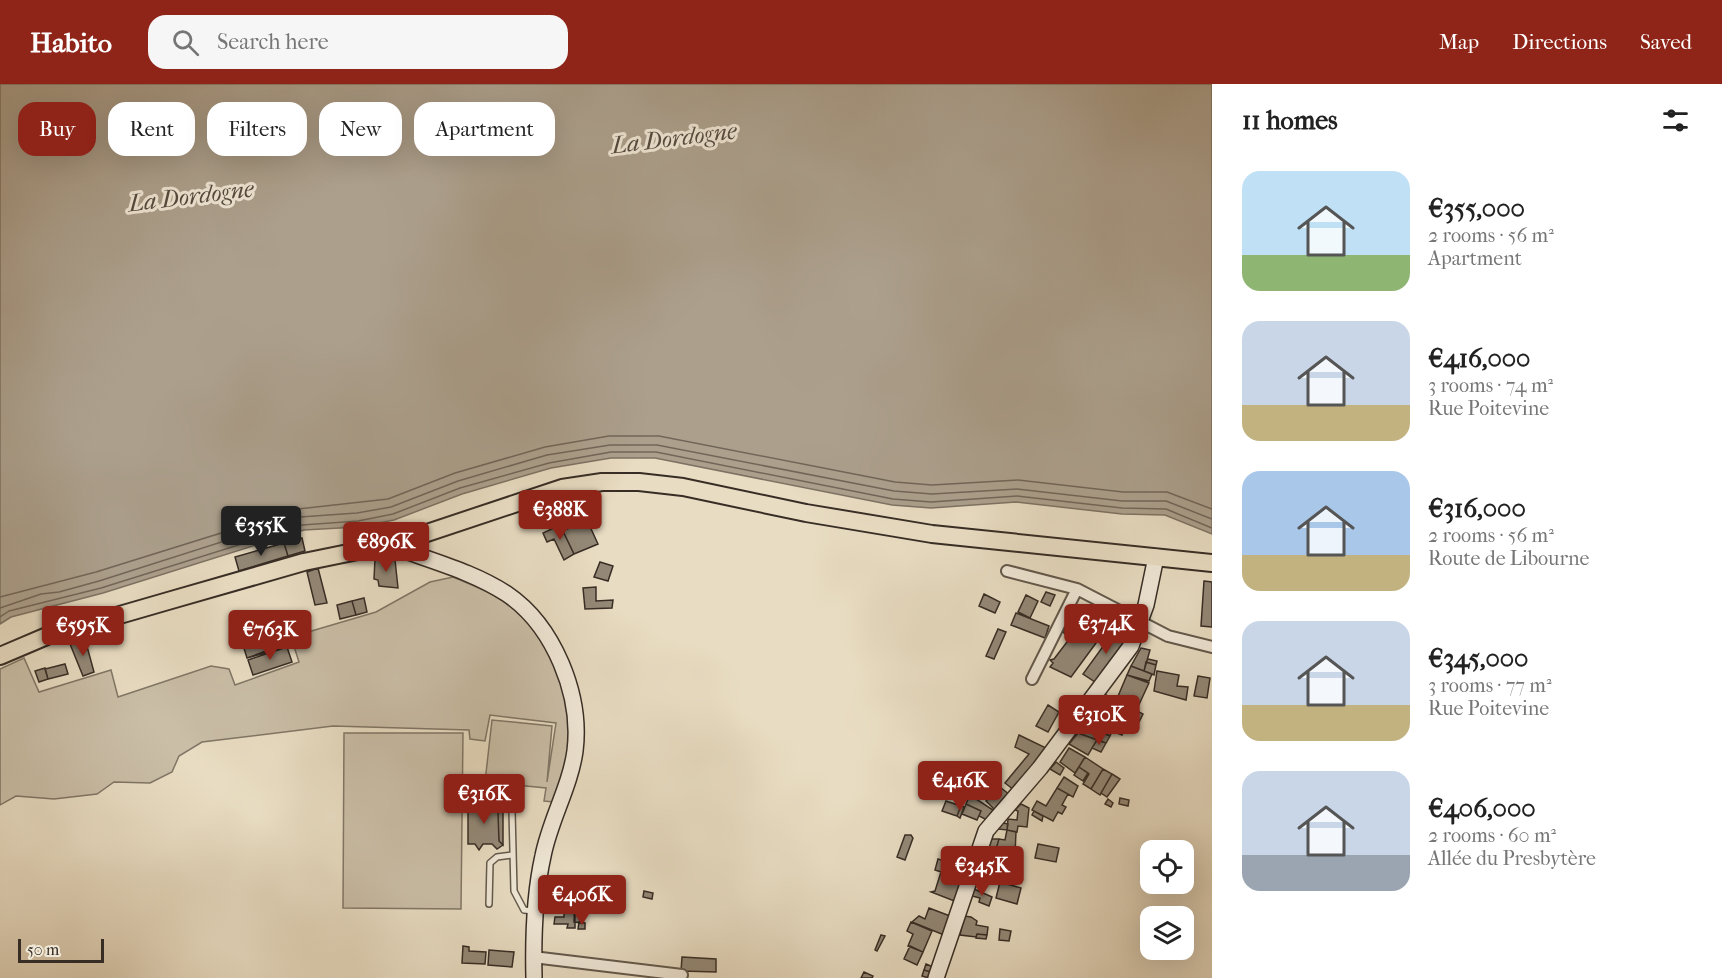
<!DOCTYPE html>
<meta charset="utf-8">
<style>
:root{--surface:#fff;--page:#f6f6f6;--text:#222;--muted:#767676;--accent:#8f2418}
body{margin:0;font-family:"IM FELL French Canon",serif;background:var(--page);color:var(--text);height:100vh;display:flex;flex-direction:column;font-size:22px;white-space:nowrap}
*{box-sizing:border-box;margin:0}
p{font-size:20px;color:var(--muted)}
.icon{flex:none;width:33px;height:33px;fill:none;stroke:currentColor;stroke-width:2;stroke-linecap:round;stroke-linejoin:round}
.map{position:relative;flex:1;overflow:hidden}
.drawer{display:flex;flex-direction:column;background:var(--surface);width:510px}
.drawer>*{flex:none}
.guide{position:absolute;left:18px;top:18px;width:570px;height:54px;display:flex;gap:12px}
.controls{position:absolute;left:1140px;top:756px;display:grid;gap:12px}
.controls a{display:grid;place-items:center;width:54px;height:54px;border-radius:12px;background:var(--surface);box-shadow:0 6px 24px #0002;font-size:30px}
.scale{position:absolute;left:18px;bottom:15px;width:86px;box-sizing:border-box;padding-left:6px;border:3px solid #372d25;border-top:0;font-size:16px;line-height:21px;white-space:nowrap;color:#372d25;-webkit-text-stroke:4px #f0e8d7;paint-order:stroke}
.price{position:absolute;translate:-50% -51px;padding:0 14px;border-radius:6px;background:var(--accent);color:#fff;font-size:20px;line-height:39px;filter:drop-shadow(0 2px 3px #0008)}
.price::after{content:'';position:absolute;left:50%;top:36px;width:18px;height:14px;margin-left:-9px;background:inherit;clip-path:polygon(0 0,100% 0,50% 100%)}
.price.active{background:#222;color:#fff}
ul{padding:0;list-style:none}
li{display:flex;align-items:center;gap:18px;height:150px;padding:0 30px}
li span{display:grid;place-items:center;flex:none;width:168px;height:120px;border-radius:18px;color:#555}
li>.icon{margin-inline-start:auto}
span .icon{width:72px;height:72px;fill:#fffc;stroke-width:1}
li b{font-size:26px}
h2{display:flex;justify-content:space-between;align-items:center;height:72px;padding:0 30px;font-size:26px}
.pill{padding:0 21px;border-radius:18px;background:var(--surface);box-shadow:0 6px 24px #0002;font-size:21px;line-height:54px}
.pill.active{background:var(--accent);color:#fff}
header{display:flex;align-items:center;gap:36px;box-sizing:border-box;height:84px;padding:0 30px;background:var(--accent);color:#fff}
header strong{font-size:28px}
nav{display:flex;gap:33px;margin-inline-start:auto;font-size:21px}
.search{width:420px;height:54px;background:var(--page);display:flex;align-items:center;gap:15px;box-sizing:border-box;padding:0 21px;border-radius:18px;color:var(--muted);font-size:22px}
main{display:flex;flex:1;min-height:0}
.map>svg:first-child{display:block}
</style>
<header>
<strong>Habito</strong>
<div class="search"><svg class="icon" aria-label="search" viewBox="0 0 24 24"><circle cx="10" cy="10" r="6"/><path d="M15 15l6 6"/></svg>Search here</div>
<nav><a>Map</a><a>Directions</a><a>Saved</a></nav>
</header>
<main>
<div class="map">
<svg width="1212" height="894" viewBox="0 0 1212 894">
<rect width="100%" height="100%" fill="#e8dcc2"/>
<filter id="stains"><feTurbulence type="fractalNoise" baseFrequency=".00333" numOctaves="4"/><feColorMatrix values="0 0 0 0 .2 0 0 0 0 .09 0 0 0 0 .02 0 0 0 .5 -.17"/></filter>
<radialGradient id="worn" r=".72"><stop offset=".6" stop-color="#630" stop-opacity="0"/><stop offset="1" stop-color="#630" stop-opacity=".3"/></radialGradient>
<path fill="#cabea7" stroke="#807666" stroke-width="1.5" d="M453,493C474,502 496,510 514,525C558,559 576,621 567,674C564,689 558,704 554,718L544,717L546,704L485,698L492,636L552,642L547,698L556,639L490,631L485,657L470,655L469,646L333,642L202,658L179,672L172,688L150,699L114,698L97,710L54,715L16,712L0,721V585L24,574L39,608L111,586L118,613L211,582L229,585L235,601L299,578L291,553L376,528L430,498Z
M344,649H463L461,825L343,824Z"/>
<path fill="#aca08d" stroke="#7d7263" stroke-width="1.5" d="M0,0H1212V450L1165,431L1122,430L1016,418L931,424L892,421L655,374H611L551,384L462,410L394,436L358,443L304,446L103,509L11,533L0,540Z"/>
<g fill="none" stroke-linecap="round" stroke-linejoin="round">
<path stroke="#726659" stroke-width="1.5" d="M0,513L96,488L298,425L388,415L455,389L545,363L609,352H659L895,398L932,401L1018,396L1123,408H1167L1212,425
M0,524L41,510L59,508L99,497L300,433L357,429L391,423L458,397L547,371L610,361H657L894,407L932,410L1017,405L1122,417H1166L1212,435
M0,533L9,527L101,504L302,441L358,437L393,430L460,404L549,379L611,368H656L893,415L931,418L1017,412L1122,424L1166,425L1212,444"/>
</g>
<path fill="#938877" stroke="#372d25" stroke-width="1.5" d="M587,436L598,460L574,470L560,441L564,439L567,445Z
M560,441L574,470L564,476L554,455L547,458L543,449Z
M302,454L305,467L288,472L284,459Z
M284,459L288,472L239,487L235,473Z
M375,475L395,476L398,504L379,502L378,496L374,495Z
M600,478L613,482L608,497L594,493Z
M318,484L327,519L315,521L307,488Z
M1204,497L1212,498V543L1201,542Z
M596,503V517L613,516L612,524L585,525L583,504Z
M1046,508L1055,511L1050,522L1041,518Z
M984,510L1000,518L995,529L979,522Z
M1026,511L1038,517L1030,534L1018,528Z
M364,514L367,528L356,531L352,517Z
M352,517L356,531L340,535L337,521Z
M1081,527L1110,540L1071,593L1050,583L1053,579L1050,576L1054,575L1070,554L1063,548L1074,532L1077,534Z
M1016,529L1049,542L1045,554L1011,541Z
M278,536L285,560L247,574L239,548Z
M1117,543L1129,552L1095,598L1083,590Z
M998,545L1006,548L994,575L986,572Z
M85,555L94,588L83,592L70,560Z
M285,560L287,563L247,574Z
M287,563L292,578L253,591L248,576Z
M1141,564L1150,566L1144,587L1131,582Z
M1148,575L1157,577L1156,581L1146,578Z
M1146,578L1156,581L1154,591L1144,587Z
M65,580L68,590L48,595L45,585Z
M1131,582L1152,590L1149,597L1127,591Z
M45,584L48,595L39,598L35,587Z
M1157,587L1179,591L1177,602L1188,603L1186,616L1154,607Z
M1127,591L1149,599L1136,627L1116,617Z
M1198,592L1210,594L1207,614L1194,612Z
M1106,611L1143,630L1137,642L1116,630L1114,635L1098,627Z
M1048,621L1059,628L1048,648L1036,642Z
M1095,625L1114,635L1111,642L1100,637L1097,643L1085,638Z
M1100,637L1114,643L1112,647L1097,643Z
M1085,638L1103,645L1112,647L1110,652L1100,648L1099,651L1096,650L1081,643Z
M1081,643L1096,650L1099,651L1100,648L1110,652L1106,659L1078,649Z
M1114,643L1124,647L1122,651L1112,647Z
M1078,649L1097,656L1088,671L1069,660Z
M1019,651L1048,665L1014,706L1005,699L1029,670L1015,663Z
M1097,656L1106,659L1101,668L1092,664Z
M1069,664L1085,673L1075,689L1060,678Z
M1085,673L1103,685L1091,705L1083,700L1089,690L1079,683Z
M1056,678L1064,684L1060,691L1050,685Z
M966,680L994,692L992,697L1000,703L993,713L986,708L989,703L961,690Z
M1079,683L1088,689L1083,697L1074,691Z
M1103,685L1112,690L1100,711L1091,705Z
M961,690L989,703L986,709L980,706L978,711L957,700Z
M1112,690L1120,695L1107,713L1101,709Z
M1064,693L1078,702L1073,713L1057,704Z
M1000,703L1010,711L996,727L986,717Z
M1057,704L1068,710L1062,721L1066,723L1062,730L1058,728L1053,737L1032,726L1037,717L1046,722Z
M980,706L990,710L988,714L979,709Z
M970,711L993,726L987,736L979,732L981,727L966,720Z
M1120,714L1129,716L1128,722L1119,720Z
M1108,715L1113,719L1111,723L1105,720Z
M946,717L961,722L957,732L942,727Z
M478,719H498L503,726L498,729L499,757L503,761L497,765L492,760H483L479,766L475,760H468V723H478Z
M966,720L981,727L977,736L962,730Z
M1021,720L1029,724L1027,743L1018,742L1017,748L1007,746L1008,735L1017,736L1018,727L1015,726Z
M961,722L964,723L960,734L957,732Z
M503,726V761L499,757L498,729Z
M1034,727L1043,732L1042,737L1032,731Z
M1003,739L1008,740L1007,746L998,745Z
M1007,746L1016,748L1015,770L995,768L999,755L1005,756Z
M905,751H911L913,754L905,776L897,773Z
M991,755H999L993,776L984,775Z
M1038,760L1059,764L1056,778L1035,774Z
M938,775L964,783L960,794L935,786Z
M941,788L964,795L957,818L931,808L935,807Z
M1000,798L1021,804L1017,820L996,814Z
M591,802L608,804L605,820L588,819Z
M974,805L992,813L989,822L979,818L980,814L972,812Z
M644,807L653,809L652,815L643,813Z
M558,810L575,811L574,826L556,825Z
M575,811L589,813L583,839L574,838Z
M929,824L950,832L944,851L912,838L919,832L925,835Z
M564,825L575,826V844H567L568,840H554L555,833H564Z
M964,832L971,833L977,837L976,841L988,843L987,851L977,850L976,853L960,851Z
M579,838L585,839V845H578Z
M911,838L932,847L923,868L908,862L913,850L907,847Z
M1000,845L1011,847L1009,857L999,856Z
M977,850L987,851L986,855L976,854Z
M881,851L885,852L877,867L875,866Z
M463,862L469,863V867L486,868L485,880L462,879Z
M910,862L923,868L917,881L904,875Z
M489,866L514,868L512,883L488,881Z
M682,873L716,875V888L681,887Z
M926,880L933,883L931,888L924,886Z
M924,886L931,888L929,894L922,892Z
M864,888L873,892L872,894H861Z"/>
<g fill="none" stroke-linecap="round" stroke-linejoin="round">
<g stroke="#63594c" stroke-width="8">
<path id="lane" d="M512,727L514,807L524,826L533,827
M489,820L490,779L497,773L512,771"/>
</g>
<g stroke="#63594c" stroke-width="14">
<path id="street" d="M1007,487L1077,505L1168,552L1212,563
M1032,595L1077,505
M533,873L682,891"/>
</g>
<g stroke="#372d25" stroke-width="18">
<path id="secondary" d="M397,459L403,466C438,479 475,489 507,510C554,542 582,611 575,667C570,703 550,736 543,772C534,812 533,853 534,894
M936,894L986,747L1040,684L1131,562L1146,521L1156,473"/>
</g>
<g stroke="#372d25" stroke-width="20">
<path id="primary" d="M0,572L47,552L168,517L304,478L397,459L562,404L602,398H639L683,403L806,429L932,450L1212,479"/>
</g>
<use href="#lane" stroke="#f0e8d7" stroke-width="5"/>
<use href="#street" stroke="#f0e8d7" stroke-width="10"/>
<use href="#secondary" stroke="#f0e8d7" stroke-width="15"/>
<use href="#primary" stroke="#e8dcc2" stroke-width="16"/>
</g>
<g text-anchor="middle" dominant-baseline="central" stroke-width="6" stroke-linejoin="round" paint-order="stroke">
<g font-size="24" font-style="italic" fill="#544a3f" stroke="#f0e8d7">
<text transform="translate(674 54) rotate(-7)">La Dordogne</text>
<text transform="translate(191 112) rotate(-7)">La Dordogne</text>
</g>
</g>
<rect width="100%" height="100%" filter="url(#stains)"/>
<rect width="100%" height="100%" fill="url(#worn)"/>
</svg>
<div class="controls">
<a><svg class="icon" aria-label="locate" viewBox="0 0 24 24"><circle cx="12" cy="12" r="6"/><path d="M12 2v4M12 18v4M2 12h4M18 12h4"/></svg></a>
<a><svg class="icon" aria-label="layers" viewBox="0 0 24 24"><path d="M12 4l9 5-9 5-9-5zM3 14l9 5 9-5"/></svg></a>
</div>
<div class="scale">50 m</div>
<b class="price" style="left:560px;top:457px">€388K</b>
<b class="price active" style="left:261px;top:473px">€355K</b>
<b class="price" style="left:386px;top:489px">€896K</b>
<b class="price" style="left:1106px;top:571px">€374K</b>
<b class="price" style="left:83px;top:573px">€595K</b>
<b class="price" style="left:270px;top:577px">€763K</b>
<b class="price" style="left:1099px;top:662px">€310K</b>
<b class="price" style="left:960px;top:728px">€416K</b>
<b class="price" style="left:484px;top:741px">€316K</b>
<b class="price" style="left:982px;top:813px">€345K</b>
<b class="price" style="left:582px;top:842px">€406K</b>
<div class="guide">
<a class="pill active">Buy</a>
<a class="pill">Rent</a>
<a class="pill">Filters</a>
<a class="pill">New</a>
<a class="pill">Apartment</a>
</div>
</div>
<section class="drawer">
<h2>11 homes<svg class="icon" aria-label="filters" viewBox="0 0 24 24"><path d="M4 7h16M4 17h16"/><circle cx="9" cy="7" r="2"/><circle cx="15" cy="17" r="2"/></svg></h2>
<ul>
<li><span style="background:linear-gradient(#bfe0f5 70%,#8fb573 0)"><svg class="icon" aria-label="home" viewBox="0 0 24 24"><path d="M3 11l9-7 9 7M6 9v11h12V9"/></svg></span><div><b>€355,000</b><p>2 rooms · 56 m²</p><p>Apartment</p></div></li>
<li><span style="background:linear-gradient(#c9d6e8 70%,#c2b280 0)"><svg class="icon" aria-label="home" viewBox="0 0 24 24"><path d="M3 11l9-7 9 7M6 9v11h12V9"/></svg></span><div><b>€416,000</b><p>3 rooms · 74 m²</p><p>Rue Poitevine</p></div></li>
<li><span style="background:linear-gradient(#a9c7e8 70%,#c2b280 0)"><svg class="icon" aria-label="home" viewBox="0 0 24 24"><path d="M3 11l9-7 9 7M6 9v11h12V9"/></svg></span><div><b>€316,000</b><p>2 rooms · 56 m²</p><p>Route de Libourne</p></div></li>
<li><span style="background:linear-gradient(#c9d6e8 70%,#c2b280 0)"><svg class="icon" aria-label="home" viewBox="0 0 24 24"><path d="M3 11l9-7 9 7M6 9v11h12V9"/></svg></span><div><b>€345,000</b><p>3 rooms · 77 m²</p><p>Rue Poitevine</p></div></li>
<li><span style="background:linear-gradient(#c9d6e8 70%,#9aa5b1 0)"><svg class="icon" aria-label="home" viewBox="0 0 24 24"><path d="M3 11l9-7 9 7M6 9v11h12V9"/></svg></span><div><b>€406,000</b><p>2 rooms · 60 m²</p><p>Allée du Presbytère</p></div></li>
</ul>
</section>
</main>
